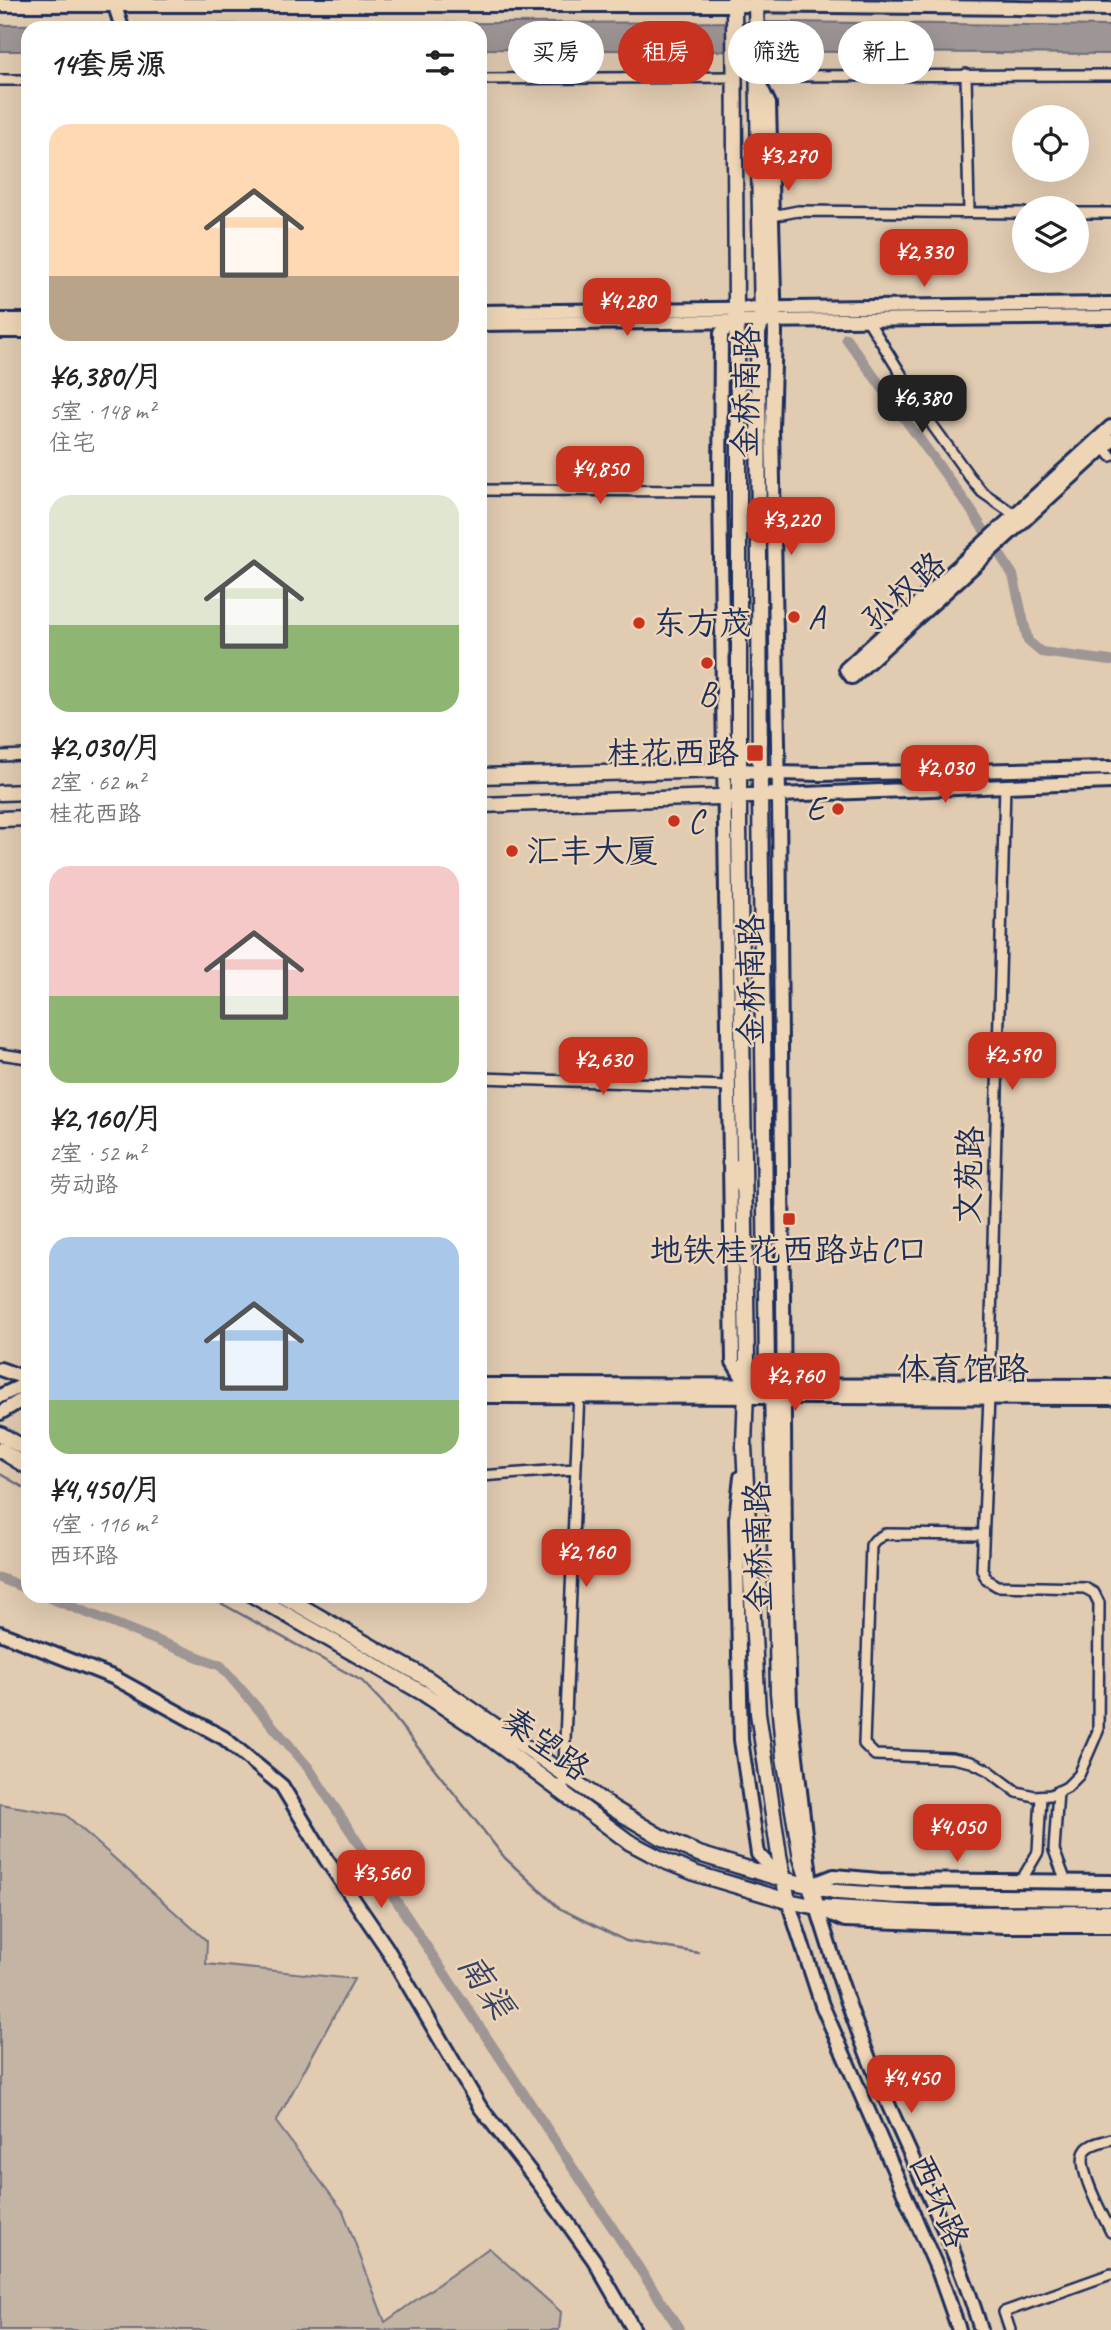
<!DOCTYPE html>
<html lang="zh">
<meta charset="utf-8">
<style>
:root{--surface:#fff;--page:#f6f6f6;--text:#222;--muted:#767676;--accent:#c8321e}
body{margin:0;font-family:Caveat,"LXGW WenKai TC",sans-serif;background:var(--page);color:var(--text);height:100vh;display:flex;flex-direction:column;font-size:26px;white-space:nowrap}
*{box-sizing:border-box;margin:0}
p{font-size:23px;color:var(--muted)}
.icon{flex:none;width:38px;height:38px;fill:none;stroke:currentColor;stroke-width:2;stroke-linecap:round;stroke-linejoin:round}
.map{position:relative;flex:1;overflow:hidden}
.sheet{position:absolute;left:21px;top:21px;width:466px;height:1582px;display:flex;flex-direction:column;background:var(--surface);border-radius:21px;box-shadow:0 7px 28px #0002}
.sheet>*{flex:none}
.banner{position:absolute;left:508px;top:21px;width:497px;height:63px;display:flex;gap:14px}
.tools{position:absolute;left:1012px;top:105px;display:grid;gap:14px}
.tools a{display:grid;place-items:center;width:77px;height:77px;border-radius:50%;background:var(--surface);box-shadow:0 7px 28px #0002;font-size:35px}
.price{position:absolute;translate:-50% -60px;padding:0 16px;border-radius:14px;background:var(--accent);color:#fff;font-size:23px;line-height:46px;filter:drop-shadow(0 2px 4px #0008)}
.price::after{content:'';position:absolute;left:50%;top:42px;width:21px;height:16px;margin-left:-10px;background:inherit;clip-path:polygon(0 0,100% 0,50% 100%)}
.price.on{background:#222;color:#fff}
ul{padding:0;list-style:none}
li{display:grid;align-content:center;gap:14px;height:371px;padding:0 28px}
li span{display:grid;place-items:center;height:217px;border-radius:21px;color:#555}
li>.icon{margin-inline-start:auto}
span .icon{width:126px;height:126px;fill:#fffc;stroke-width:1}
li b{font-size:30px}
h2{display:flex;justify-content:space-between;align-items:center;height:84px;padding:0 28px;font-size:30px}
.chip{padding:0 24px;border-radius:32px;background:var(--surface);box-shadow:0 7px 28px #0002;font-size:24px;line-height:63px}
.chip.on{background:var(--accent);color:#fff}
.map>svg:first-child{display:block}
</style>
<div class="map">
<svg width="1111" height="2330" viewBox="0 0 1111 2330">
<rect width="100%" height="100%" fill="#e1cbb1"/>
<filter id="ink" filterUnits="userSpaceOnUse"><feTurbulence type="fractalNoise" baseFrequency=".0143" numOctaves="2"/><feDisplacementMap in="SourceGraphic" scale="14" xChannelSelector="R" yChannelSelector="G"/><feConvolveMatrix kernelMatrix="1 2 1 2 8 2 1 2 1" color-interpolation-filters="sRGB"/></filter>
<g filter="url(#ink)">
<path fill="#c4b4a4" stroke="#707281" stroke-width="2" d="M0,1804L66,1815L207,1941L206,1964L354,1979L276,2122L343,2211L385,2322L489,2248L561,2312L559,2330H0Z"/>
<path fill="#9e9595" stroke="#6a6c7f" stroke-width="2" d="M784,22L1111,26V54L480,49V28H28V51H0V25Z"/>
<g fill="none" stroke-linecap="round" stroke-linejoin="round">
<path stroke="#6a6c7f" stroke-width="2.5" d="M0,1474L28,1490
M208,1596L362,1681L382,1702L505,1858L559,1908L626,1941L699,1953"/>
<path stroke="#9e9595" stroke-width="10" d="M846,338L969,507L1013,575L1028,641L1041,652L1111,661
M0,1578L28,1589
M45,1596L221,1666L308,1767L680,2330"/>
<g stroke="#1b2f5e" stroke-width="14">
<path id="street" d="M966,74L969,212
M756,76L1111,75
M480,79L734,77
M0,80H28
M1076,213H1111
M772,216L798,211L1024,213
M867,319L933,426L969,476L982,492L1015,515
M1104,447L1111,456
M480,490L720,491
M0,756L28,755
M0,1054L28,1058
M480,1078L728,1086
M480,1476L575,1469
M983,1535L885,1534L875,1540L871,1545L864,1744L875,1755L952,1758L971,1762L988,1770L1017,1792L1034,1796L1051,1795L1067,1787L1079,1775L1098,1731L1099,1603L1094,1593L1085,1588L997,1586L987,1580L982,1570L989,1397L1005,785
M563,1791L579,1391
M1058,1791L1054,1850L1066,1882
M1021,1881L1038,1852L1041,1796
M1111,2139C1103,2142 1091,2143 1086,2150C1074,2165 1103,2215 1111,2232
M1010,2330L1004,2312L1111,2274"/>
</g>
<g stroke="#1b2f5e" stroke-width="18">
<path id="secondary" d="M110,0L115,6L122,28
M0,5H734L1111,9
M758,81L769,104L775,333L772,428L779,795L785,1549L790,1705L811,1885L834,1876L879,1880L1111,1882
M480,312L1111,304
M0,320H28
M736,321L721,333L720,491L733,1362L747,1385
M480,324L1111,317
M0,331H28
M1111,427L846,669L852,677L1111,441
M778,773L820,774L1111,768
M779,795L1111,782
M0,1369L28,1379
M480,1385L1111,1386
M0,1396L28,1383
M480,1396L1111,1398
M0,1413L28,1396
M741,1477L736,1519L741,1740L758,1854L782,1879
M0,1633L115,1678L224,1738L282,1786L326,1859L386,1947L480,2107L541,2186L594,2260L634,2330
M788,1901L822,2005L939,2273L959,2330
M817,1907C835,1965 853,2022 877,2078C912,2162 955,2243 981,2330
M820,1909L845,1920L1005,1926H1111"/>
</g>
<g stroke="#1b2f5e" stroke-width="19">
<path id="primary" d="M734,0L736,308L739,447V828L747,1362L744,1446L758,1713L779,1855L788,1901
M756,0L762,320L758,333L760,796L767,1369L772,1385L778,1692L784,1757L801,1858L817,1907
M480,776L725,770L778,773
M0,793L28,792
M480,805L779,795
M0,819L28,818
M730,1163L743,1187
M0,1434L28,1450
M0,1450L28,1467
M254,1596L423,1693L476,1728L629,1842L667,1862L697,1874L788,1901L817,1907L936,1914L1111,1913
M283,1596L428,1679L614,1809L661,1837L699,1854L782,1879L838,1892L897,1896L1111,1898"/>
</g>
<use href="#street" stroke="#eed5b6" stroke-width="9"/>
<use href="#secondary" stroke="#eed5b6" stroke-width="12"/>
<use href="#primary" stroke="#eed5b6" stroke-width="14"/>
</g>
</g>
<g fill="#c8321e" stroke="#eed5b6" stroke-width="2.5">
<circle cx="794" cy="617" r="7"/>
<circle cx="639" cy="623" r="7"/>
<circle cx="707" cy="663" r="7"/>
<rect x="746" y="744" width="18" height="18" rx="3.5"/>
<circle cx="838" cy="809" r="7"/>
<circle cx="674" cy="821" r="7"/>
<circle cx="512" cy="851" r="7"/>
<rect x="782" y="1212" width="14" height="14" rx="3.5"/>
</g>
<g text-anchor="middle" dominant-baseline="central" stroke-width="5" stroke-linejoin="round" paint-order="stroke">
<g font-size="33" fill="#1b2f5e" stroke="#eed5b6">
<text transform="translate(746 392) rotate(-89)">金桥南路</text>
<text transform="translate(904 591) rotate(-42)">孙权路</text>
<text transform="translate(751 980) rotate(-90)">金桥南路</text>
<text transform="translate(969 1175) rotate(-88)">文苑路</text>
<text x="963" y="1369">体育馆路</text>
<text transform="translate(758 1547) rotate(-91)">金桥南路</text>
<text transform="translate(546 1744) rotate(36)">秦望路</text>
<text transform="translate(939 2201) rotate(66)">西环路</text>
</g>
<g font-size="33" fill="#1b2f5e" stroke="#eed5b6" text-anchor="start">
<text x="808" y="617">A</text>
<text x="653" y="623">东方茂</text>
<text x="707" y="694" text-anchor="middle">B</text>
<text x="739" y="753" text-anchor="end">桂花西路</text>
<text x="824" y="809" text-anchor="end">E</text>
<text x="688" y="821">C</text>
<text x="526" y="851">汇丰大厦</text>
<text x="789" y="1250" text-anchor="middle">地铁桂花西路站C口</text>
</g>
<g font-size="35" font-style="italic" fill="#354369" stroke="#eed5b6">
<text transform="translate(486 1986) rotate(57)">南渠</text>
</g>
</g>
</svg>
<div class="tools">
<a><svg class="icon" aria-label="locate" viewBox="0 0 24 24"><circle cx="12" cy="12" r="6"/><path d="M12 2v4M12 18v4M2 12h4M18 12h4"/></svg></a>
<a><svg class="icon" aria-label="layers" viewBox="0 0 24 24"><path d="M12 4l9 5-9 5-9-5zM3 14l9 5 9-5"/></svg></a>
</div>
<b class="price" style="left:788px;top:193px">¥3,270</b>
<b class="price" style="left:924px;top:289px">¥2,330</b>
<b class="price" style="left:627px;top:338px">¥4,280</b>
<b class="price on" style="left:922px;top:435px">¥6,380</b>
<b class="price" style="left:600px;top:506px">¥4,850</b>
<b class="price" style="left:791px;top:557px">¥3,220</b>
<b class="price" style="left:945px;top:805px">¥2,030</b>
<b class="price" style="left:1012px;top:1092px">¥2,590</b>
<b class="price" style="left:603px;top:1097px">¥2,630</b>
<b class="price" style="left:795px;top:1413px">¥2,760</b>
<b class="price" style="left:586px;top:1589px">¥2,160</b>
<b class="price" style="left:957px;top:1864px">¥4,050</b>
<b class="price" style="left:381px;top:1910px">¥3,560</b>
<b class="price" style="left:911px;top:2115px">¥4,450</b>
<div class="banner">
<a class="chip">买房</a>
<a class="chip on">租房</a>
<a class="chip">筛选</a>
<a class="chip">新上</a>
</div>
<section class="sheet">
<h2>14套房源<svg class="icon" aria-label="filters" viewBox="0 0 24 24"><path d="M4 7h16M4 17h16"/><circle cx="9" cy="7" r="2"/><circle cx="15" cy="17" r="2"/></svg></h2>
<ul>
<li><span style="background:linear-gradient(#ffd9b3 70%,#b9a48a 0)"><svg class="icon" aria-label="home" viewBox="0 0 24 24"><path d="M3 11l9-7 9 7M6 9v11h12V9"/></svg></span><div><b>¥6,380/月</b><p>5室 · 148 m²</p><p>住宅</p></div></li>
<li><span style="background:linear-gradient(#dfe7d0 60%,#8fb573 0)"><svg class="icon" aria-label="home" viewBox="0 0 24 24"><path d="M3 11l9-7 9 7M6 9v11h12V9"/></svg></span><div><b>¥2,030/月</b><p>2室 · 62 m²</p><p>桂花西路</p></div></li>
<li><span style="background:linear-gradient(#f6c9c9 60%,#8fb573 0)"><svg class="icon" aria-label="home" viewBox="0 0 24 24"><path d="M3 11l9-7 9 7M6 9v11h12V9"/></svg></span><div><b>¥2,160/月</b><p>2室 · 52 m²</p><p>劳动路</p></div></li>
<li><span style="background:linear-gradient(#a9c7e8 75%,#8fb573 0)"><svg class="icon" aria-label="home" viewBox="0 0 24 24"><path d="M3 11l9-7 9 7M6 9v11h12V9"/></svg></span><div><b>¥4,450/月</b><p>4室 · 116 m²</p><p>西环路</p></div></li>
</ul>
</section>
</div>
